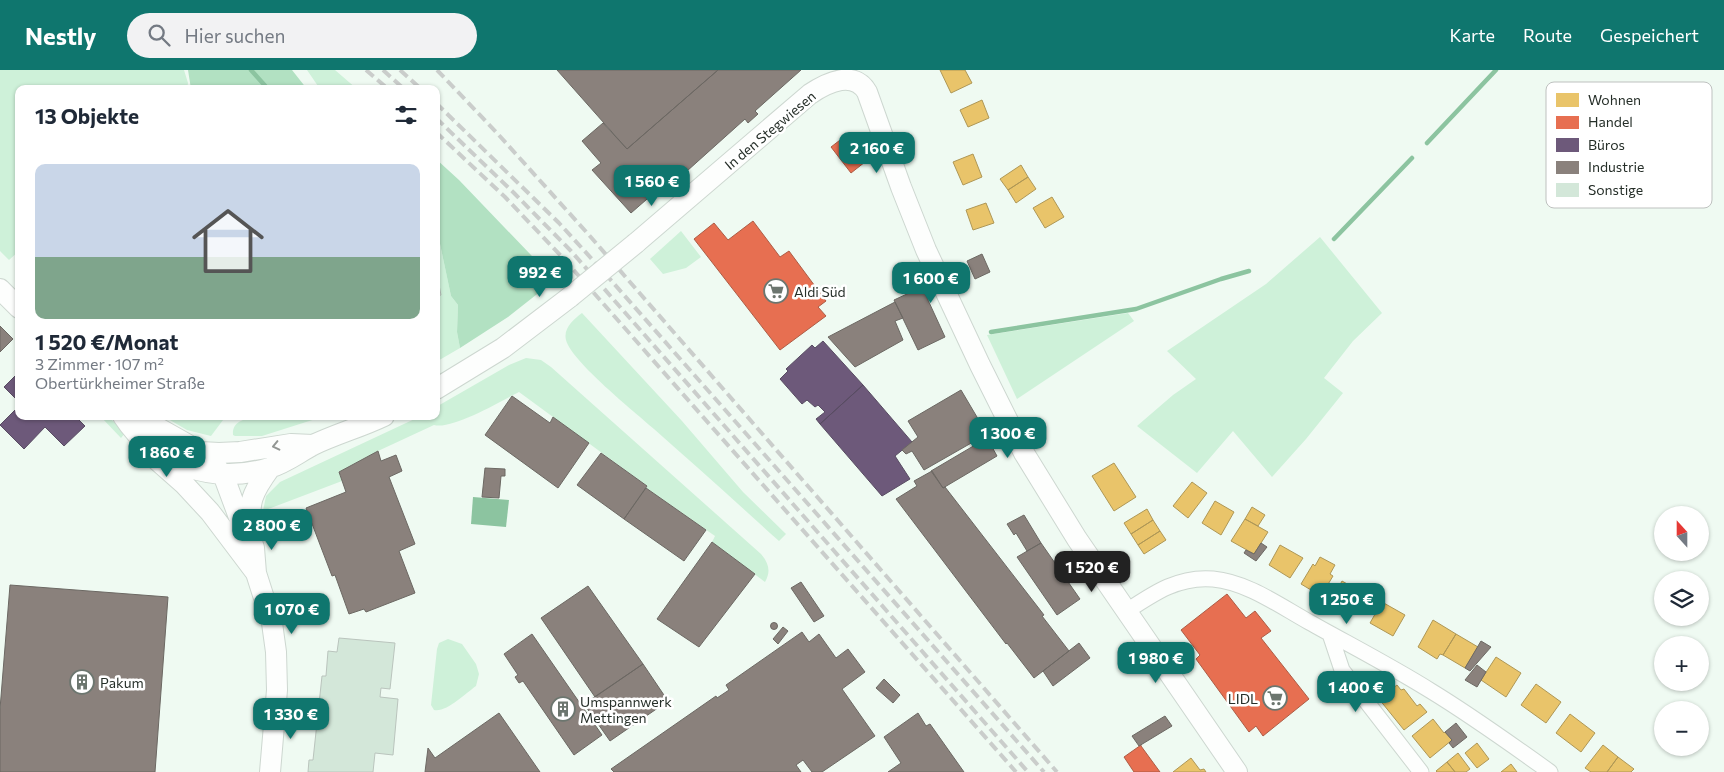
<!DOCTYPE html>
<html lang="de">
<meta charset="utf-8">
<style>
:root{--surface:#fff;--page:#f2f2f3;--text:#1f2937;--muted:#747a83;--line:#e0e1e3;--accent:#0f766e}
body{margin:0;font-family:Commissioner,sans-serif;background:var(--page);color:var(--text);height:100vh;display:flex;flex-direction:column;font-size:19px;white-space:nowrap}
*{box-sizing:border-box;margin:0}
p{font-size:16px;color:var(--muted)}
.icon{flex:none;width:28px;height:28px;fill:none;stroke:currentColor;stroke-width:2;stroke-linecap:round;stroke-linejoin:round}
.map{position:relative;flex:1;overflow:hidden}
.drawer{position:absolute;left:15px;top:15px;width:425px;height:335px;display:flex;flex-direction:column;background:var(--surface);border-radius:10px;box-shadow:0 1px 4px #0004}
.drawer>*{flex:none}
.needle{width:32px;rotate:339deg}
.tools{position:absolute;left:1654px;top:436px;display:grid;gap:10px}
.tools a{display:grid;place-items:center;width:55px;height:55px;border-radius:50%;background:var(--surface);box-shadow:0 1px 4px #0004;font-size:25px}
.price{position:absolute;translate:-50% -42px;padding:0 11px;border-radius:10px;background:var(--accent);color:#fff;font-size:16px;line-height:32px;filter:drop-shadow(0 1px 2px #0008)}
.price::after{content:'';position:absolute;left:50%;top:30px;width:15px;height:11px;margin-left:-8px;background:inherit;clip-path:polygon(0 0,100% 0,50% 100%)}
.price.selected{background:#222;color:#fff}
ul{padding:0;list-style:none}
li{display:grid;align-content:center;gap:10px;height:265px;padding:0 20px}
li+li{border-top:1px solid var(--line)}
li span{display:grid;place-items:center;height:155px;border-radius:10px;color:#555}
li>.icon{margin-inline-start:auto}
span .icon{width:90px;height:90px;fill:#fffc;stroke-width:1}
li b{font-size:21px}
h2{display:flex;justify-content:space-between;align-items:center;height:60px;padding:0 20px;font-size:21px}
header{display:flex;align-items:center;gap:30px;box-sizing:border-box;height:70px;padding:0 25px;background:var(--accent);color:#fff}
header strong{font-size:24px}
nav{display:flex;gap:28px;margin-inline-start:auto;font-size:18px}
.search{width:350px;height:45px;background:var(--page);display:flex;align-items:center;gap:12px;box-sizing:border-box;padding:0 18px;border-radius:28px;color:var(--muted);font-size:19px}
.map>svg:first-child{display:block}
</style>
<header>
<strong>Nestly</strong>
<div class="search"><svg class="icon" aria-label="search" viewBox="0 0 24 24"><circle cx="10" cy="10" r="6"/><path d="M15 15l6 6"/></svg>Hier suchen</div>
<nav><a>Karte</a><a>Route</a><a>Gespeichert</a></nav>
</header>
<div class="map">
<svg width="1724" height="702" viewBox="0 0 1724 702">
<rect width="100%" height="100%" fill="#effaf2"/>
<path fill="#cef1d9" d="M0,0H184L188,13L187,19H19V181L9,190L0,181Z
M307,0H335L357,19H320Z
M436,155L451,226L458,235L457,262L460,278L436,292Z
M681,161L701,187L686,198L663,204L650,189Z
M1320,167L1382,243L1353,271L1324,308L1343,323L1306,369L1272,407L1233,361L1197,403L1137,356L1173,325L1196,309L1167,281L1266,214Z
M582,243L682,351L743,422L786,464L779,471C737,433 696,396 654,359C635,342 572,292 566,270C563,258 574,249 582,243Z
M1128,243L1134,251L1017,329L987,265Z
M526,288L541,290L551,297L761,484C769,493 771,502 765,512L712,472L715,466L646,418L647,416L519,322C501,331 452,360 434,355L378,381L339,402L342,411L263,441L266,426L280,412L421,346H436V337L509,295Z
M100,346H108L125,363L121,368Z
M163,346H229L223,350L211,366L187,360Z
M253,346H325L262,366H235L233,365C232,352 243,350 253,346Z
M448,569L462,574L476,594L479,604L476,616C466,623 446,643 434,640L431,635L437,579L439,573Z"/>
<path fill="#b2e1c2" d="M188,0H292L307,19H243L241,16L234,19H191Z
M436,89L459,110L555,210L508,247L460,278L457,262L458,235L451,226L436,155Z"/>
<path fill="#8cc4a0" d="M473,427L509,430L506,457L471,454Z"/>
<path fill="#e9c46a" stroke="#ae9756" d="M940,0H965L972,13L951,23Z
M982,30L989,48L968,57L960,40Z
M973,84L982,107L963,115L953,92Z
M1021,95L1028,107L1008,120L1000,109Z
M1028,107L1036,119L1016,133L1008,120Z
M1052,127L1064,147L1045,158L1033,138Z
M986,133L994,153L973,160L966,140Z
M1114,393L1136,427L1114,441L1092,406Z
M1192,412L1207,423L1188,448L1173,436Z
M1215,431L1234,442L1221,465L1202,453Z
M1252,437L1265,445L1258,456L1245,449Z
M1147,439L1153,450L1131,464L1124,453Z
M1245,449L1268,462L1254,484L1231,471Z
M1153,450L1160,461L1138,475L1131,464Z
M1160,461L1166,470L1144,484L1138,475Z
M1280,475L1303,488L1290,508L1269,495Z
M1320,487L1335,495L1330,504L1333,506L1321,526L1301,514L1313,494L1315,496Z
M1342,511L1363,523L1350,543L1331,531Z
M1382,532L1405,545L1393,566L1370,553Z
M1433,550L1456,564L1443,585L1440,584L1437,589L1418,577Z
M1456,564L1478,577L1465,598L1443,585Z
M1496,587L1521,603L1506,627L1481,610Z
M1536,614L1561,632L1546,653L1521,635Z
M1397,615L1401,620L1404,619L1417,636L1420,634L1427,642L1404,660L1379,629Z
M1570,644L1595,663L1581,682L1556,663Z
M1433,649L1444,663L1445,662L1452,670L1430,688L1412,666Z
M1477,673L1489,689L1477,698L1465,683Z
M1603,675L1618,687L1607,702H1591L1585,698Z
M1458,683L1470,699L1466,702H1455L1447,692Z
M1618,687L1634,699L1631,702H1607Z
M1191,688L1200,700L1204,699L1206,702H1173Z
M1447,692L1455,702H1437L1436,701Z
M1511,694L1517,702H1501Z"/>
<path fill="#e76f51" stroke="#ad5c45" d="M844,67L865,92L851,103L831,77Z
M753,151L780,187L789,181L826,231L818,237L826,246L780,280L694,169L714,153L728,170Z
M1227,524L1246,548L1255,541L1271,561L1261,568L1309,629L1263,666L1256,656L1249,662L1196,589L1200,585L1181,560Z
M1141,675V676L1160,702H1134L1124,687Z"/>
<path fill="#6d597a" stroke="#584c62" d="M823,271L863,315L820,354L816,349L825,342L818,335L815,337L807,330L802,334L780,309L788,301L786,299L812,275L815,278Z
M19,302V332L4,317Z
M863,315L912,372L895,386L910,409L882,426L820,354Z
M19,336V346H75L85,356L64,376L45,357L24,379L0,355Z"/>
<path fill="#8a817c" stroke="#6c6863" d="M557,0H718L627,79Z
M718,0H801L755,41L758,44L748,53L745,49L658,127L654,123L631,143L592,100L601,93L582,71L603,53L627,79Z
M982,184L990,202L975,209L967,191Z
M922,217L945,267L918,280L894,230Z
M895,232L903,248L895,251L903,270L855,297L828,267Z
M0,256L13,269L0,282Z
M961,320L987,364L924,400L912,381L906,384L902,380L918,367L908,351Z
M512,326L550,353L553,347L589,373L558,418L485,365Z
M987,368L997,386L943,418L931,401Z
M378,381L381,391L396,385L402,401L389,407L415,474L399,481L415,523L366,542L364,539L349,544L335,505L332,506L306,438L346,422L339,402Z
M601,383L647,416L624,449L577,415Z
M485,398L505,399V406H501L499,428L482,427Z
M932,401L943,418L945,417L1044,545L1042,546L1069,581L1034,608L1007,573L1006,574L896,429L917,416L914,411Z
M646,418L706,460L684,491L624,449Z
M1024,445L1041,473L1027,481L1016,463L1014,465L1007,454Z
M712,472L755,504L699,577L657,549Z
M1041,473L1080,529L1057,545L1017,487Z
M1261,473L1267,477L1256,491L1244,483L1246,480L1254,484Z
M801,512L824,546L814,552L791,518Z
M10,515L168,527L155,702H0V639Z
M588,516L643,594L595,627L541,548Z
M770.5 556a3.5 3.5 0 1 1 7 0a3.5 3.5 0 1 1-7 0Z
M783,557L788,561L778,574L773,569Z
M802,562L809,572L819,564L836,588L848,579L865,602L842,619L875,666L822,702H812L803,690L796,695L801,702H614L611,699L716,626L717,628L729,620L726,615Z
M532,564L602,665L574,685L523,611L519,613L515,607L518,605L504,584Z
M1481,571L1491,577L1470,601L1465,598Z
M1079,573L1090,588L1053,616L1043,601Z
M643,594L668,631L610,671L584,634Z
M1477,595L1486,602L1477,617L1465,610Z
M884,609L900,625L893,633L876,618Z
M499,643L540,702H425L428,678L435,688Z
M918,643L926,656L930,654L964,702H888L901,693L884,667Z
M1165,646L1172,656L1139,676L1132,666Z
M1456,653L1467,667L1453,678L1449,673L1452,670L1445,662Z"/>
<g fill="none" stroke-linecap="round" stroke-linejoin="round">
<path stroke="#8cc4a0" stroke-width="4.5" d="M251,0L268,19
M1427,73L1496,0
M1334,169L1412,88
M991,262L1136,239L1221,209L1249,201"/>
</g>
<path fill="#d3e7d9" stroke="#bac4bd" d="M436,200L441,225L436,227Z
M339,568L395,573L390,619L381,618L380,627L398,629L393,685L375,683L373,702H308L309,690H313L322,606H326L328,581L337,582Z"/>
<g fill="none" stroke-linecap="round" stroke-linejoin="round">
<g stroke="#cdd7d0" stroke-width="17">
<path id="minor" d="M1127,541C1154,523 1179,506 1213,509C1247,512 1280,536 1309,552C1350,575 1391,596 1431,621C1472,646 1511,674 1550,702
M1330,564L1342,600L1421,702"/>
</g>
<g stroke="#cdd7d0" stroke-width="22">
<path id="major" d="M636,173L810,24C828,12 854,0 867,22L901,117L926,180L980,295L1024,383L1077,469L1237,702
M0,219L19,238
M436,319L503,278L570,227
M123,346C155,395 213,415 269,398C286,393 298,383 313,375C336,364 361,357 384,346
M137,346L201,382L215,395L224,407L240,450L250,466L254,478L256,503L272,553L276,582L277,620L270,702
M201,382L219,383L240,382L291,374L313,375
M158,391L184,414L210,442L256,503
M250,463C249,431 251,424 270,398"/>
</g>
<use href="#minor" stroke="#fdfefd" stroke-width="15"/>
<use href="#major" stroke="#fdfefd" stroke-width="20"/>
<path stroke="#cacdcb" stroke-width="4" stroke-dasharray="10 5" stroke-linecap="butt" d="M366,0L388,19
M383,0L404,19
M400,0L421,19
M437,0L497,63L589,165L1057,702
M436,33L559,153L601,199L1044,702
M436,48L514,123L571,181L1028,702
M436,62L505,127L563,188L1016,702"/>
<g stroke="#cdd7d0" stroke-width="22" stroke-linecap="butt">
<path id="major-bridge" d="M570,227L636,173"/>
</g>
<use href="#major-bridge" stroke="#fdfefd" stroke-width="20"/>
</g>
<defs><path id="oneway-chevron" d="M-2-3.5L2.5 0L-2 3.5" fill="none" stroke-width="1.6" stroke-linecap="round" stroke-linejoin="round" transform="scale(1.25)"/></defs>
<use stroke="#929693" href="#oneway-chevron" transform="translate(276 376) rotate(167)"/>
<defs>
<g id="supermarket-ring" transform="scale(1.25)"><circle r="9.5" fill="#fff" stroke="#6c766f" stroke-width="1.5"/><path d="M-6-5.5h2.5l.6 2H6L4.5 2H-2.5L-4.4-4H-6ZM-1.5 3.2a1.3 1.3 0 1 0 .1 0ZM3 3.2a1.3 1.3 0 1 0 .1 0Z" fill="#6c766f"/></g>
<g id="building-ring" transform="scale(1.25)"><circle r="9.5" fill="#fff" stroke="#6c766f" stroke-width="1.5"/><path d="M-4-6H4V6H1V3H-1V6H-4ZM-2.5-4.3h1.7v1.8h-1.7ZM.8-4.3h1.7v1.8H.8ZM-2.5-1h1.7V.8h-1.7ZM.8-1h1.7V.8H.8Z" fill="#6c766f"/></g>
</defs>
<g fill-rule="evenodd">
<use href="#supermarket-ring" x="776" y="221"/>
<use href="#building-ring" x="82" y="612"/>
<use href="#supermarket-ring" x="1275" y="628"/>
<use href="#building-ring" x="563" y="639"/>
</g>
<g text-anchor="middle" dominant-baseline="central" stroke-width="5" stroke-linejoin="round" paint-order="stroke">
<g font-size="14" fill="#262f29" stroke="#fff">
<text transform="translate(770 60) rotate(-40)">In den Stegwiesen</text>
</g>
<g font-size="14" fill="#262f29" stroke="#fff" text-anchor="start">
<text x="794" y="221">Aldi Süd</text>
<text x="100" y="612">Pakum</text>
<text x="1258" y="628" text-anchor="end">LIDL</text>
<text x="580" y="631">Umspannwerk<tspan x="580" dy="16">Mettingen</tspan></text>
</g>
</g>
<rect x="1546" y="12" width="166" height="126" rx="8" fill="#fff" stroke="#bec1bf" stroke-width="1"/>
<rect x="1556" y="23" width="23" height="14" fill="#e9c46a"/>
<rect x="1556" y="46" width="23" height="13" fill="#e76f51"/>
<rect x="1556" y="68" width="23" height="14" fill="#6d597a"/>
<rect x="1556" y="91" width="23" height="13" fill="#8a817c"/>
<rect x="1556" y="113" width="23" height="14" fill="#d3e7d9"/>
<g font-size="14" fill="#262f29">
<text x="1588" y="35">Wohnen</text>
<text x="1588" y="57">Handel</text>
<text x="1588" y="80">Büros</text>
<text x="1588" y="102">Industrie</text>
<text x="1588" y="125">Sonstige</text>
</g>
</svg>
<div class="tools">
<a><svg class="needle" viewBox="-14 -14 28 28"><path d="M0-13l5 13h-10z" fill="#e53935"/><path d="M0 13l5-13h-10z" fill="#747a83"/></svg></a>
<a><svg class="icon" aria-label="layers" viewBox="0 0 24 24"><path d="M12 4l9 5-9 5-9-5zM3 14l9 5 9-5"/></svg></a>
<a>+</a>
<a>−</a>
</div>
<b class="price" style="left:877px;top:104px">2 160 €</b>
<b class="price" style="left:652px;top:137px">1 560 €</b>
<b class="price" style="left:540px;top:228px">992 €</b>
<b class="price" style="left:931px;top:234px">1 600 €</b>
<b class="price" style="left:1008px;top:389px">1 300 €</b>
<b class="price" style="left:167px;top:408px">1 860 €</b>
<b class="price" style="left:272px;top:481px">2 800 €</b>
<b class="price selected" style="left:1092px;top:523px">1 520 €</b>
<b class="price" style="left:1347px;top:555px">1 250 €</b>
<b class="price" style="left:292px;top:565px">1 070 €</b>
<b class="price" style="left:1156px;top:614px">1 980 €</b>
<b class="price" style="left:1356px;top:643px">1 400 €</b>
<b class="price" style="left:291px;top:670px">1 330 €</b>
<section class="drawer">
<h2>13 Objekte<svg class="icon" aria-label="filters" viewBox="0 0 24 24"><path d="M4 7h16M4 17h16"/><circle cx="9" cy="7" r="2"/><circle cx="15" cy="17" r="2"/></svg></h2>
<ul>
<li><span style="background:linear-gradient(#c9d6e8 60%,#7fa58c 0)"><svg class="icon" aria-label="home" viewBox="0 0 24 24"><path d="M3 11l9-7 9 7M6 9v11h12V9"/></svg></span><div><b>1 520 €/Monat</b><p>3 Zimmer · 107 m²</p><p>Obertürkheimer Straße</p></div></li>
</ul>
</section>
</div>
